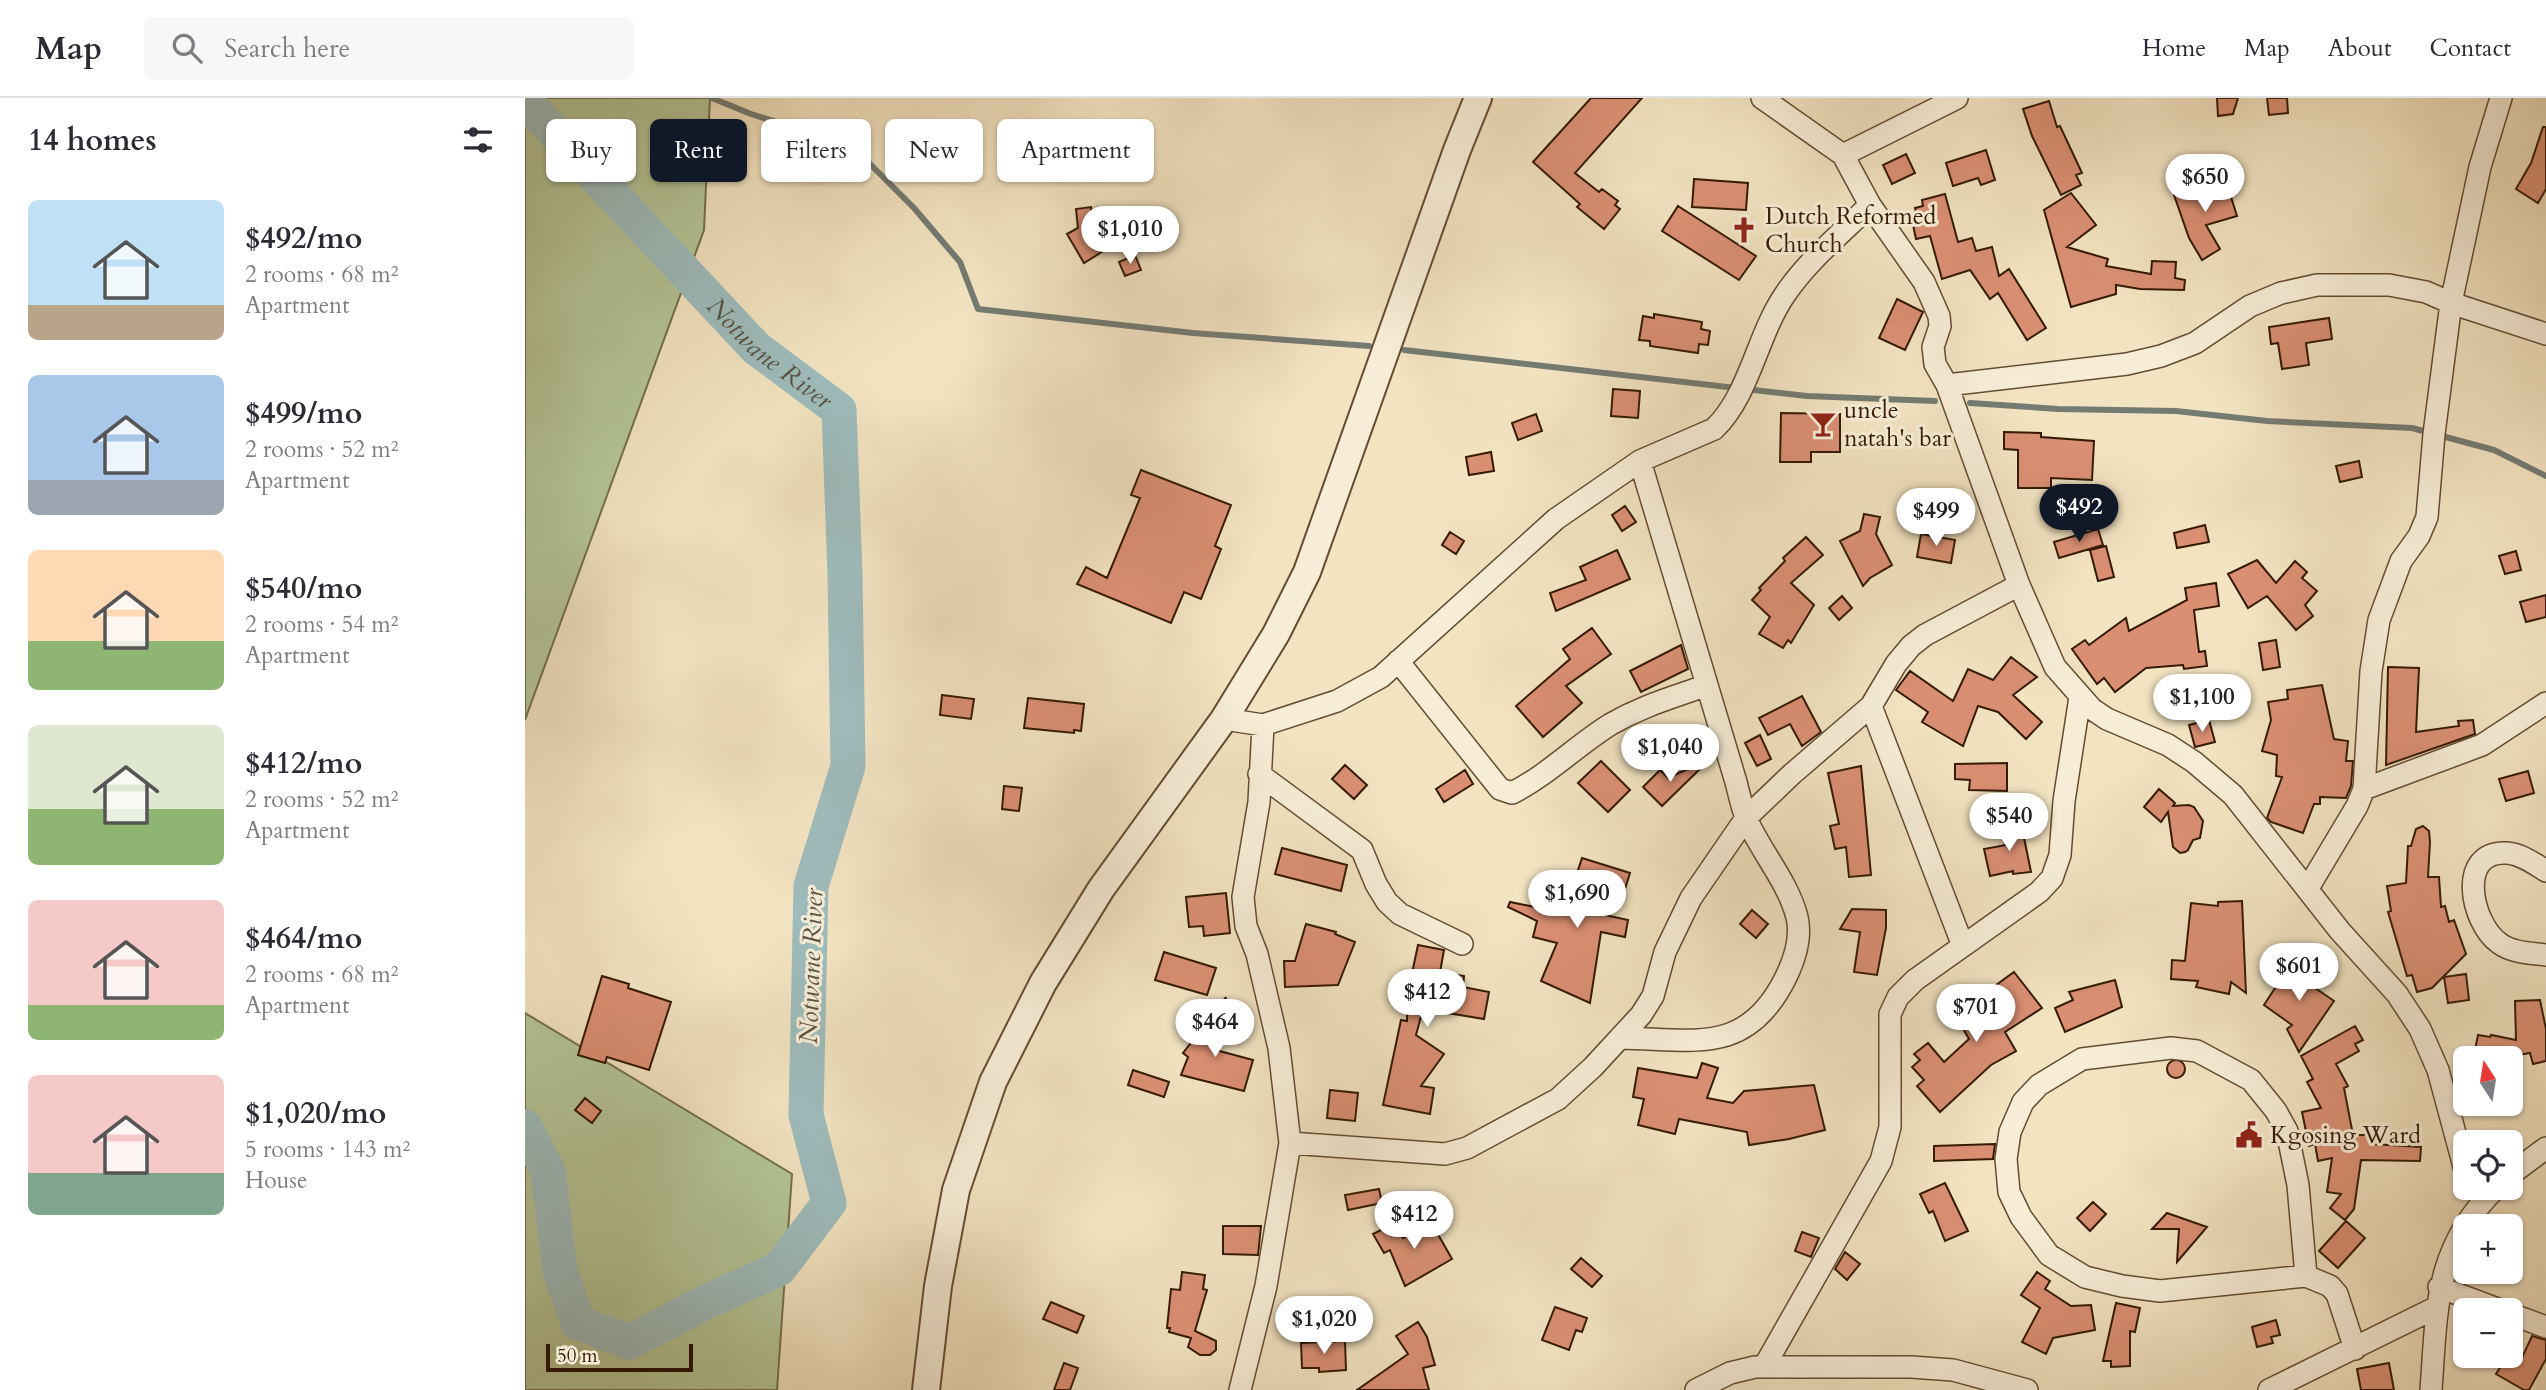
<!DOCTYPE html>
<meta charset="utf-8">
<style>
:root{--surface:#fff;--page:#f7f7f7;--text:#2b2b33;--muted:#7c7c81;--line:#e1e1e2;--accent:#111827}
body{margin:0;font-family:Cardo,serif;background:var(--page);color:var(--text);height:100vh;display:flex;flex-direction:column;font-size:26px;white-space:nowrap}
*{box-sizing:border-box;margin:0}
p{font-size:23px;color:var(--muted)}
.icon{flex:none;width:38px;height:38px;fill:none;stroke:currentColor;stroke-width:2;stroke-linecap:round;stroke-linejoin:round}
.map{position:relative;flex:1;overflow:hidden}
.drawer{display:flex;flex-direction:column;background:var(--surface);width:525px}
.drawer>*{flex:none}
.banner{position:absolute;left:21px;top:21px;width:665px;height:63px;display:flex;gap:14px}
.needle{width:46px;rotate:348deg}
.controls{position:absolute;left:1928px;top:948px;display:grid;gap:14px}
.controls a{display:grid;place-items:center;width:70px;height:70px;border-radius:10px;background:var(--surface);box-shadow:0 2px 5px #0004;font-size:35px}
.scale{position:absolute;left:21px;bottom:18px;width:147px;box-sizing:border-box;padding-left:7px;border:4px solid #351a03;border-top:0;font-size:19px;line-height:24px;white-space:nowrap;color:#351a03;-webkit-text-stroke:5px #f7edd7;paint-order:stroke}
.price{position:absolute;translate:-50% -60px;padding:0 16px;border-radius:24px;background:#fff;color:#222;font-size:23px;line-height:46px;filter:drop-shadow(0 2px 4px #0008)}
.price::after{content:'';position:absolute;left:50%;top:42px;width:21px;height:16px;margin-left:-10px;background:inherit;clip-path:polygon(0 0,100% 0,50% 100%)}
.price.current{background:var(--accent);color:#fff}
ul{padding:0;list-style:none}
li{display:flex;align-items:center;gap:21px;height:175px;padding:0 28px}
li span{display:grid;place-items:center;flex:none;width:196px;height:140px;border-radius:10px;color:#555}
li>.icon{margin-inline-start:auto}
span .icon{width:84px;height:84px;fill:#fffc;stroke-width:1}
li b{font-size:30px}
h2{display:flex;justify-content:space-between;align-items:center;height:84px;padding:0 28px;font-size:30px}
.pill{padding:0 24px;border-radius:10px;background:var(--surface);box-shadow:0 2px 5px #0004;font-size:24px;line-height:63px}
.pill.current{background:var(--accent);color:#fff}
header{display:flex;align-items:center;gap:42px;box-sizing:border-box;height:98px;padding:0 35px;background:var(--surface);border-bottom:2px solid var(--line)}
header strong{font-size:33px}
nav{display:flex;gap:38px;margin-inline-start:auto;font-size:24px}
.search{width:490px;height:63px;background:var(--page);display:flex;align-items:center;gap:18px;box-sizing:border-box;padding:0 24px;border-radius:10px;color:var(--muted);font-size:26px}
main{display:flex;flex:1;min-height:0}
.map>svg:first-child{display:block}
</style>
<header>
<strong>Map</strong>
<div class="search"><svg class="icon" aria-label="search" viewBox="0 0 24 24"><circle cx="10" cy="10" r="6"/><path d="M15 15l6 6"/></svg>Search here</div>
<nav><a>Home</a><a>Map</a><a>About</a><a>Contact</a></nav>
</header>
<main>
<section class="drawer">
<h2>14 homes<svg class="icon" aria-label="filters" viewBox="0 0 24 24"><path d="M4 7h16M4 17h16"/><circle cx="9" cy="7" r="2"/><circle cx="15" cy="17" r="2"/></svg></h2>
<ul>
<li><span style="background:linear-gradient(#bfe0f5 75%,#b9a48a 0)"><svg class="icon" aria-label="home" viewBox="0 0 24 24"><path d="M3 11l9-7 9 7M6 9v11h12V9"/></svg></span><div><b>$492/mo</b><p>2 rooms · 68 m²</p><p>Apartment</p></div></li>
<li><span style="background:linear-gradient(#a9c7e8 75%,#9aa5b1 0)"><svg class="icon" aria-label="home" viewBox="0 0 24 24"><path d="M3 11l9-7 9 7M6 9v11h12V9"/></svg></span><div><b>$499/mo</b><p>2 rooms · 52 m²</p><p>Apartment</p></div></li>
<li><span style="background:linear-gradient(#ffd9b3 65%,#8fb573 0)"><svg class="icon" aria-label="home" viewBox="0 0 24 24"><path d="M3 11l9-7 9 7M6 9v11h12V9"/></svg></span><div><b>$540/mo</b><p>2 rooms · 54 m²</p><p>Apartment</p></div></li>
<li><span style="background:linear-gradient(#dfe7d0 60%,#8fb573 0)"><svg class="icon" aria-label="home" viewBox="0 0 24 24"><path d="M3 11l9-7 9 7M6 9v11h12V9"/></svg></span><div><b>$412/mo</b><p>2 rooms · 52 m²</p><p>Apartment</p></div></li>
<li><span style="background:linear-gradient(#f6c9c9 75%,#8fb573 0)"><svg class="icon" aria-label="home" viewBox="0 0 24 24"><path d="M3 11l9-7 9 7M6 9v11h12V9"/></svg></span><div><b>$464/mo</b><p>2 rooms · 68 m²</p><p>Apartment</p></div></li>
<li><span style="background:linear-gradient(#f6c9c9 70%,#7fa58c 0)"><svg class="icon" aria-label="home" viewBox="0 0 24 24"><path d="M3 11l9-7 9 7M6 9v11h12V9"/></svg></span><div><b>$1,020/mo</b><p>5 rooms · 143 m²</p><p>House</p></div></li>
</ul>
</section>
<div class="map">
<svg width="2021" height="1292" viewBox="0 0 2021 1292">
<rect width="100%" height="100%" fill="#f2e3c1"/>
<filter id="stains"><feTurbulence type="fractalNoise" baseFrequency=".00286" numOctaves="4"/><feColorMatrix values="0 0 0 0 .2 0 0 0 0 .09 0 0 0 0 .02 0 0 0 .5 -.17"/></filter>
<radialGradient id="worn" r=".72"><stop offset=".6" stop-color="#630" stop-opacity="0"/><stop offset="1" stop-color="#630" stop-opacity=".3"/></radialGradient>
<path fill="#b4c598" stroke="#74704e" stroke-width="2" d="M0,0H185L179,132L0,622Z
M0,915L267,1076L252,1292H0Z"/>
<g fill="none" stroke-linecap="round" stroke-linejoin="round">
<path stroke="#747b72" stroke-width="6" d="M187,0L226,16L327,48L389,110L435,164L453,211L668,235L844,248
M879,252L1282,298L1410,303
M1445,305L1533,311L1651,313L1742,323L1887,330L1969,352L2021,378"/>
<path stroke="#9ebcbc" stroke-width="35" id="s1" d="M0,3L231,250L314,312L320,477L323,668L286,788L281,1017L304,1105L254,1171L181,1204L105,1244L53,1225L35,1173L23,1073L0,1029"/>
</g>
<path fill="#da8f73" stroke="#351a03" stroke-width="2" d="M1066,0H1117L1050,75L1074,94L1077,91L1093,103L1090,107L1095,111L1079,131L1052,109L1055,106L1008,64Z
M1692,0H1713L1708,16L1693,18Z
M1742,0H1762L1763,15L1744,17Z
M1524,3L1532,29L1535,28L1557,75L1551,77L1556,87L1536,97L1507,38L1498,11Z
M2018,29H2021V91L2013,105L1991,91L2006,65Z
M1461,52L1470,82L1456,87L1453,80L1428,88L1421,65Z
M1381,56L1390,75L1367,86L1358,67Z
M1169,81L1223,85L1221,112L1167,109Z
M1701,83L1712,118L1681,127L1695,151L1677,162L1664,140L1649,97Z
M1546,95L1571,127L1542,149L1583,161L1581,168L1626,176L1627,163L1651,164L1650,180L1660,182L1659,192L1615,191L1591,187V196L1546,209L1519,112Z
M1420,96L1433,144L1447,140L1451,153L1467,149L1474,178L1484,171L1521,230L1502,242L1473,195L1465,201L1445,172L1417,181L1405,138L1391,141L1388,127L1394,125L1390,110L1398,108L1397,102Z
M1153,108L1231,158L1214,182L1137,133Z
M566,109L569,132L580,152L559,165L542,136L553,130L551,111Z
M610,157L616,172L600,178L594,164Z
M1372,201L1398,214L1380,252L1354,240Z
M1129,216L1177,224L1176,231L1185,233L1183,247L1174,246L1173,255L1125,248V243L1114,242L1118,218L1129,220Z
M1804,220L1807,241L1781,245L1784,267L1757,271L1753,245L1746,246L1744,229Z
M1088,291L1115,293L1113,320L1086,318Z
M1256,315L1315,316V354H1286V364H1255Z
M1011,316L1017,333L993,342L987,325Z
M1479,334L1516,335V339L1569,343L1567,382L1526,380V390H1493V352L1479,351Z
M966,354L969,373L944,377L941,359Z
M1834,363L1837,379L1815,384L1811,368Z
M616,372L706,407L690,448L696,451L676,501L659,494L646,525L552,486L561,469L582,480L615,400L606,397Z
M1100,408L1111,424L1097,433L1087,417Z
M1339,416L1355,419L1351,436L1367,467L1345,480L1338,488L1315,443L1335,433Z
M1680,427L1684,444L1652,450L1649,435Z
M1573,431L1578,447L1534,460L1529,444Z
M925,434L939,443L931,456L917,447Z
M1396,436L1430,442L1426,465L1392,459Z
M1281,439L1298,457L1266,485L1289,507L1266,545L1263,542L1258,550L1234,536L1245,519L1227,502L1236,492L1234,490L1260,463L1258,460Z
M1581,448L1589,479L1573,483L1565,452Z
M1092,452L1105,481L1031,513L1025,495L1061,482L1055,469Z
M1991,453L1996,472L1980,476L1974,458Z
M1732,462L1751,485L1770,463L1782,474L1777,480L1792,493L1780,507L1788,518L1771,532L1742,498L1723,510L1703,476Z
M1691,485L1694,508L1669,512L1674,554L1680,553L1682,568L1659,571L1658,567L1621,570L1590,594L1579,580L1572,586L1547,551L1560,542L1564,547L1601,520L1604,533L1662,502L1660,490Z
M2021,497V519L2001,524L1995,504Z
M1317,498L1327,510L1314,522L1304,510Z
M1067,530L1086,556L1041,588L1057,605L1018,639L991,608L1045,561L1038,551Z
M1751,542L1755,569L1738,572L1734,545Z
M1156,547L1163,571L1116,594L1105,573Z
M1486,559L1512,579L1488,597L1517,624L1501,641L1473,614L1453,608L1438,648L1397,624L1403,614L1371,592L1385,573L1428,603L1443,571L1468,582Z
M1863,569L1894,570L1891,634L1934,628L1933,623L1948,622L1950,636L1861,667Z
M1797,587L1809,641L1823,643L1821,663H1828L1826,688L1821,700L1795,699V706H1789L1778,735L1746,724L1742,720L1757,679L1751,678L1752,657L1737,653L1746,622L1743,604L1763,601L1762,592Z
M417,597L449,601L446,621L415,617Z
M1277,598L1296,634L1277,648L1265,626L1243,637L1234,620Z
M503,600L559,606L556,633L549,632V635L499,630Z
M1684,622L1690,644L1670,649L1664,627Z
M1235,637L1246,661L1232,668L1220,645Z
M1076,663L1105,692L1083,714L1053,685Z
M1180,663L1181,665L1137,708L1118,689L1135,672L1143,680Z
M1482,665V693L1444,692L1445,682L1430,681V666Z
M820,667L842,687L829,701L807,681Z
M1336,668L1346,777L1324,779L1321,749L1310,751L1305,728L1314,726L1303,675Z
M940,672L948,686L919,704L911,691Z
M2003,673L2009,695L1981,703L1974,681Z
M479,688L497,690L494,713L477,711Z
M1634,691L1650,705L1648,708L1664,707L1669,709L1678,723L1675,740L1668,742L1663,752L1660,754L1655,755L1648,749L1643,714L1636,724L1619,709Z
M1496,725L1506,774L1488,776V773L1465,778L1459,751L1481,747L1477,729Z
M1898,728L1904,733L1905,744L1903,779H1914L1916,809L1920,808L1924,824L1929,822L1941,856L1907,890L1892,894L1887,877L1882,878L1863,814L1866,813L1862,788L1881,785L1883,748H1886L1891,731Z
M757,750L822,767L816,793L750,776Z
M1057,760L1105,775L1100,791L1075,784L1066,814L1103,822L1100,839L1076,834L1065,905L1016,883L1032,845L1008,839L1012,823L983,809L985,804L1039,815Z
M701,795L705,835L679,838L678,828L664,829L661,799Z
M1717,803L1721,895L1706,884L1704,896L1671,889L1673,883L1646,881L1647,862L1660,863L1666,805L1693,808V804Z
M1327,811L1361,812V830L1352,877L1329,874L1335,834L1315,831Z
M1227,812L1243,826L1231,840L1215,826Z
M781,826L811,834L810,836L830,844L813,887L760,889L759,863H770Z
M893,847L919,852L915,874L939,878L938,889L964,894L959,921L898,911L891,937L919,956L896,988L909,990L905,1016L858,1007L876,922L882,923L883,880H886Z
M639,854L691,870L682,897L630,882Z
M1767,864H1773L1787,872L1780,883L1809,903L1774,954L1762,931L1767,927L1739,907Z
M1489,874L1517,910L1480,934L1491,953L1466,967L1415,1014L1392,988L1399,982L1387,969L1395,962L1389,956L1403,945L1419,964L1444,941L1436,927L1473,906L1463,893Z
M1941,876L1944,902L1923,905L1919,879Z
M77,878L104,886L103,890L146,904L124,972L82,959L80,965L53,957Z
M1590,882L1597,909L1540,934L1530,910L1548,902L1544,894Z
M701,899L687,951L728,962L719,993L656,977L663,959L658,955Z
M2015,902L2021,931V963L2008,966L2005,955L1971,961L1961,959L1962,954L1950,952L1953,937L1965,939L1966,937L1991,942L1990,903Z
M1830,928L1838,942L1830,946L1834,953L1811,966L1823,988L1819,990L1828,1037H1847V1046L1896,1049L1895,1063L1836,1062L1829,1111L1820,1122L1805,1110L1816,1096L1802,1094L1807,1060L1793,1063L1790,1046L1784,1048L1777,1014L1796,1010L1782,984L1788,981L1776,958Z
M1642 971a9 9 0 1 1 18 0a9 9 0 1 1-18 0Z
M1177,965L1193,970L1182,1000L1208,1005L1219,993L1289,987L1300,1032L1264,1041L1224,1047L1222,1034L1154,1021L1150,1036L1113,1027L1119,1001L1108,999L1113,970L1172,980Z
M608,972L644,984L639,999L603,987Z
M805,992L833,995L830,1023L802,1020Z
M60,1000L76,1013L67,1025L50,1012Z
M1470,1046L1468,1061L1409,1063V1048Z
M1420,1085L1443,1133L1420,1143L1408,1113L1404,1115L1395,1096Z
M854,1091L857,1105L823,1112L820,1097Z
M1568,1104L1581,1116L1565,1133L1552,1120Z
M1642,1115L1682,1129L1652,1164L1654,1131H1627Z
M1821,1123L1840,1140L1813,1170L1794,1153Z
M906,1124L927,1161L880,1188L865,1152L859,1155L848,1136L870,1125L878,1140Z
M698,1128H736L733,1157L698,1156Z
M1277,1134L1294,1140L1286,1159L1270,1153Z
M1320,1154L1335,1166L1322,1182L1310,1171Z
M1056,1160L1077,1178L1067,1189L1046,1171Z
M657,1174L680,1177L678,1191L682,1192L670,1233L691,1243V1252L685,1257H675L663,1249L666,1240L644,1234L645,1230H642L646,1191L655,1192Z
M1512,1174L1525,1183L1520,1191L1546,1208L1566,1207L1570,1232L1528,1240L1521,1256L1497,1244L1515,1210L1496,1197Z
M526,1204L559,1218L552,1235L518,1221Z
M1591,1205L1615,1210L1610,1234L1605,1233V1268L1586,1269V1263H1578Z
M1030,1209L1062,1220L1057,1234L1051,1232L1044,1252L1017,1242Z
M1751,1222L1755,1237L1746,1239L1748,1245L1732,1249L1727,1229Z
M893,1224L902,1239L910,1267L898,1270L904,1292H832L883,1256L871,1238Z
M2007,1238L2021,1242V1261L2004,1292H1999L1971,1276L1982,1258L1986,1257L1996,1262Z
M820,1243L821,1272L794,1274V1270H777L776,1245Z
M539,1265L553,1270L545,1292H529Z
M1864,1265L1869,1292H1836L1832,1271Z"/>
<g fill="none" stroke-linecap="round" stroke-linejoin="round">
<g stroke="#644c32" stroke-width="24">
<path id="minor" d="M1237,0L1318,57L1345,107L1399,184L1414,218L1415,228L1408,249L1410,266L1422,287L1494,487L1530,569L1567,611L1582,621L1643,647L1669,664L1708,697L1815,833L1872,896L1895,931L1913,972L1941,1076
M1318,57L1432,0
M1422,287L1602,266L1636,258L1670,245L1725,208L1756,195L1792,187H1864L1901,194L1926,205L2021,236
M873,563L975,691L987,695C1023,677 1052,647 1086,626C1119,607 1147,600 1182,587
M1346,608L1438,848
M699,621L738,627L812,603L856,579L1031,421L1115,363L1189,331C1224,298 1232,238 1259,198C1281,164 1316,136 1345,107
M734,676L837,752L851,786L862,804L875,816L937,846
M1839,691L1846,573L1854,522L1876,463L1894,438L1902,419L1909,336L1926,205L1955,69L1976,0
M2021,773C2010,766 1996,756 1982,755C1931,752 1946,825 1974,845C1987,855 2006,855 2021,857
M1783,790L1832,708L1839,691L1957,647L2021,605
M1095,940C1170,941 1221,958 1260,881C1269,863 1277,840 1272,819C1263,784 1236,754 1221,720C1217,709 1214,696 1211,684C1179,577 1147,470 1115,363
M765,1045L920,1056L942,1050L1033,1001L1068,969L1116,917L1128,898L1140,854L1166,800L1221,720L1267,676L1346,608L1371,566L1386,548L1400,537L1494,487
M1986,1076L2021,1050
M1781,1178L1773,1087L1762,1033L1751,1013L1726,982L1672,953L1646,950L1557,961L1514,987L1498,1004L1485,1034L1481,1061L1484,1094L1496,1119L1524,1157L1560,1179L1597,1188L1635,1193L1781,1178L1805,1188L1812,1196L1830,1251
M1914,1189L1978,1213
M1986,1216L2021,1229
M1239,1269L1356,1063L1365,1029V916L1373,899L1390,882L1514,794L1527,780L1535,757L1539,703L1555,599
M715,1292L741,1188L765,1045L754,950L732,856L721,828L718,799L734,704L738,627
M1171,1292L1205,1275L1230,1269H1386L1428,1272L1502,1292
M1744,1292L1912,1209
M1906,1292C1912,1212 1909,1150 1971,1090"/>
</g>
<g stroke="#644c32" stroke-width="30">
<path id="tertiary" d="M401,1292L413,1188L431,1092L468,984L518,885L576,791L699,621L751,536L782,474L932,52L953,0"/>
</g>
<use href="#minor" stroke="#f7edd7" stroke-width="21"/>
<use href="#tertiary" stroke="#f7edd7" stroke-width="26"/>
</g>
<defs>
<g id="church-bare" transform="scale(2.1)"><path d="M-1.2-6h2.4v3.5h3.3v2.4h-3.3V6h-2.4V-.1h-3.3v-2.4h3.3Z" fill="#8f2418" stroke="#f7edd7" stroke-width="2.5" paint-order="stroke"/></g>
<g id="bar-bare" transform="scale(2.1)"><path d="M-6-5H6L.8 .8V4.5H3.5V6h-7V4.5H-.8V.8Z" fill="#8f2418" stroke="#f7edd7" stroke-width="2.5" paint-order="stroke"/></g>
<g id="civic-bare" transform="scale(2.1)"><path d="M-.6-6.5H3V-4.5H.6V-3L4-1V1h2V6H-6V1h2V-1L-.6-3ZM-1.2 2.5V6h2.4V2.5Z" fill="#8f2418" stroke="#f7edd7" stroke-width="2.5" paint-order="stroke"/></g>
</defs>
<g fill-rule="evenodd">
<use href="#church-bare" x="1219" y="132"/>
<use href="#bar-bare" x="1298" y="326"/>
<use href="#civic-bare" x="1724" y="1037"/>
</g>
<g text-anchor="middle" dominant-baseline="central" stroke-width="6" stroke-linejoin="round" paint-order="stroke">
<g font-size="24" fill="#351a03" stroke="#f7edd7" text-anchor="start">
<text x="1240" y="118">Dutch Reformed<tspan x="1240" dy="28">Church</tspan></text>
<text x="1319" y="312">uncle<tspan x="1319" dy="28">natah's bar</tspan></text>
<text x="1745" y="1037">Kgosing Ward</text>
</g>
<g font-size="26" font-style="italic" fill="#5a5344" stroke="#f7edd7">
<text stroke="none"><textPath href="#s1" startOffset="352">Notwane River</textPath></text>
<text transform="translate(286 868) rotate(-88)">Notwane River</text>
</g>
</g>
<rect width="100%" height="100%" filter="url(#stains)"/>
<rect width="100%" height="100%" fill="url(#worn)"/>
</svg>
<div class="controls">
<a><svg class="needle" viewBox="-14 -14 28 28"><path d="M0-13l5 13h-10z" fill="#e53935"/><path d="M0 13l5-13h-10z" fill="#7c7c81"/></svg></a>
<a><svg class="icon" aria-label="locate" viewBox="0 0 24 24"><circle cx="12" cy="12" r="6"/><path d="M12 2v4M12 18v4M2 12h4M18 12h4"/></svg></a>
<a>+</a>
<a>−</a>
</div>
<div class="scale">50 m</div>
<b class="price" style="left:1680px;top:116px">$650</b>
<b class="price" style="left:605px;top:168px">$1,010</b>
<b class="price current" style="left:1554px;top:446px">$492</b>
<b class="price" style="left:1411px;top:450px">$499</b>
<b class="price" style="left:1677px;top:636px">$1,100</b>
<b class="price" style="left:1145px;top:686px">$1,040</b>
<b class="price" style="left:1484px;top:755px">$540</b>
<b class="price" style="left:1052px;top:832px">$1,690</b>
<b class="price" style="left:1774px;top:905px">$601</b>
<b class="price" style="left:902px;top:931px">$412</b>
<b class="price" style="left:1451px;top:946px">$701</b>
<b class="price" style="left:690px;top:961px">$464</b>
<b class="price" style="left:889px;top:1153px">$412</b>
<b class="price" style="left:799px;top:1258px">$1,020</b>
<div class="banner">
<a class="pill">Buy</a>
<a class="pill current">Rent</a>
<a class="pill">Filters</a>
<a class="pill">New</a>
<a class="pill">Apartment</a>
</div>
</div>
</main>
